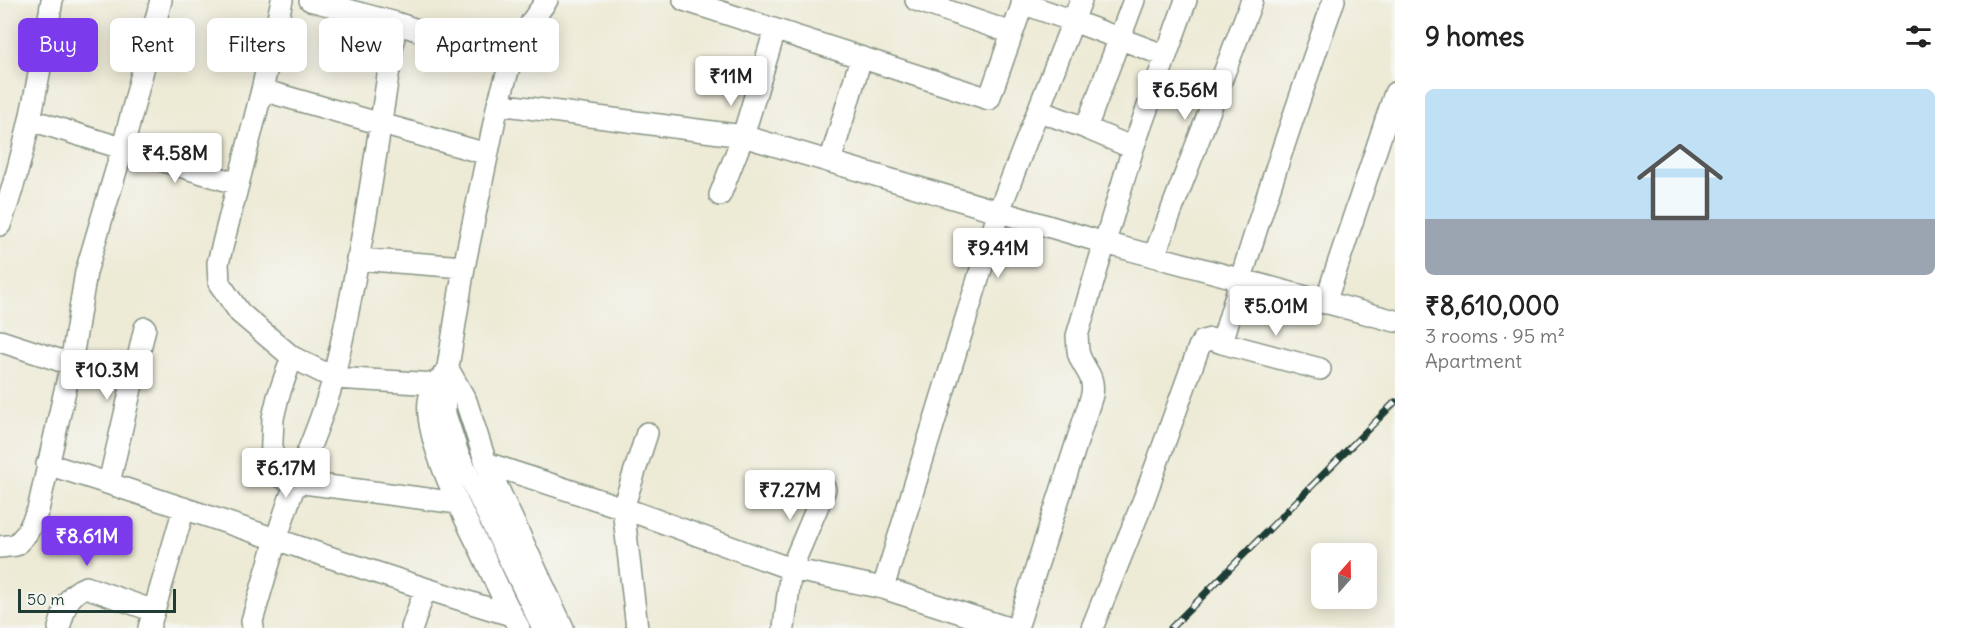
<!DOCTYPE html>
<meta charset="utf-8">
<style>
:root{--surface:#fff;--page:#f2f2f2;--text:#222;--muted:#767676;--accent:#7c3aed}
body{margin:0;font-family:Delius,sans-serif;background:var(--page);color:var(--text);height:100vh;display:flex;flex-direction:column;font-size:22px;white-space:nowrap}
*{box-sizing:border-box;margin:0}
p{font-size:20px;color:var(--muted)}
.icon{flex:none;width:33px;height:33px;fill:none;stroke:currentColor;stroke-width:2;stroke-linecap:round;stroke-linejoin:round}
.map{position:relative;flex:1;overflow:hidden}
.sheet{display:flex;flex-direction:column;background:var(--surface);width:570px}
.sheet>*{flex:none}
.guide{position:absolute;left:18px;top:18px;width:570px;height:54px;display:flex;gap:12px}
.needle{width:39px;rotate:20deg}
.tools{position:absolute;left:1311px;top:543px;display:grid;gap:12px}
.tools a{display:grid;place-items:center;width:66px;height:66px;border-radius:9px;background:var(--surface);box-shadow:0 3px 15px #0003;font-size:30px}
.scale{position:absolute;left:18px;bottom:15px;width:158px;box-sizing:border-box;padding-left:6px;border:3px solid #1f3d34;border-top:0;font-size:16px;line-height:21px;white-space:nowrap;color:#1f3d34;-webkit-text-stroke:4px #f6f6f2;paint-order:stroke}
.price{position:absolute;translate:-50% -51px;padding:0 14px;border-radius:6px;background:#fff;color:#222;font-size:20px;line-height:39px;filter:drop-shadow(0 2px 3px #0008)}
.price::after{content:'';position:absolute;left:50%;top:36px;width:18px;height:14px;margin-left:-9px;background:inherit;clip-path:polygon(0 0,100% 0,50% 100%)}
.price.current{background:var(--accent);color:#fff}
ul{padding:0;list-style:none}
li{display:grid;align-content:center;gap:12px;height:318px;padding:0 30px}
li span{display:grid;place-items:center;height:186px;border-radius:9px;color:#555}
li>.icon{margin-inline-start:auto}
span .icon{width:108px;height:108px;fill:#fffc;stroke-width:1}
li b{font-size:26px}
h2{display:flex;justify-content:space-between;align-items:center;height:72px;padding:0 30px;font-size:26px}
.tag{padding:0 21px;border-radius:9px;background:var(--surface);box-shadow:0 3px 15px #0003;font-size:21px;line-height:54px}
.tag.current{background:var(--accent);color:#fff}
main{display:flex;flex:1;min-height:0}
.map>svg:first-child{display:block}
</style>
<main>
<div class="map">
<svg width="1395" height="628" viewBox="0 0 1395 628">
<rect width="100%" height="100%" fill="#f6f6f2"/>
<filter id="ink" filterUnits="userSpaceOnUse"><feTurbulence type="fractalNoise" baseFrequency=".0167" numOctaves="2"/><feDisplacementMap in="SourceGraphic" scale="12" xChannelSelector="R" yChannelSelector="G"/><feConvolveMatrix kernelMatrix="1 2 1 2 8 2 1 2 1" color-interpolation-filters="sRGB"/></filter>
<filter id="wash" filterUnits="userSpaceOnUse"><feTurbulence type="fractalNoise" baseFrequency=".008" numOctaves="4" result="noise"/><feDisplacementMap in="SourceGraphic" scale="24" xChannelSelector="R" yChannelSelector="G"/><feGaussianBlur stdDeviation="1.35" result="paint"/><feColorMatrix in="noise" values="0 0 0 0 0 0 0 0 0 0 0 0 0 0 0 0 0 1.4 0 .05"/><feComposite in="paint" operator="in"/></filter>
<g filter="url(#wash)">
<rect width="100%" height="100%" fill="#edead5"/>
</g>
<g filter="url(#ink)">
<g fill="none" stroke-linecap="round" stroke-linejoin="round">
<g stroke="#869484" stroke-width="24">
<path id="minor" d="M282,0L262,90L218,263L219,283L240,313L292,357L334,378L436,384
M310,0L396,23L511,61
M684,0L989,99L1024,0
M916,0L1012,33
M1134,0L1086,128L1133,148L1186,0
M1022,3L1073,21L1081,0
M262,90L487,154
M498,104L743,136L1105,243L1395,321
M1039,111L1086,128
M31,120L238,184
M830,162L861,58
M720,195L743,136L775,30
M0,225C27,152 39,76 52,0
M1154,256L1252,0
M357,259L464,267
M1325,303L1395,93
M0,341L71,364
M1222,343L1320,369
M292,357L278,397L273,418L271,465C272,477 285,478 296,482L458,503
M486,463L623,508L791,569L883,588L1008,628
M47,464C203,512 355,569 511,615
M109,483L145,328
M0,547L16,545L27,533L38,510L71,364L86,272L123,147L161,0
M883,588L999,211L1073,21L1166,56
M59,628C65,609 66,595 86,587L154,611
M149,628L184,508
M253,628L252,621C266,574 278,528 296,482C309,447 325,413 334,376C361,260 378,141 396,23
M412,628L425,589
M519,628C505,604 494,578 482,553C464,516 424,440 429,401C431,389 441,378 448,369L466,401L486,463L563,628
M543,628L458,454L445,414L444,392L464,267L498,104L511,61L532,21L547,0
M637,628L623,508L647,433
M784,628L791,569L825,489
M1017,628L1092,395C1095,375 1085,372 1079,355C1077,349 1078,342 1077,336L1133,148
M1092,628L1144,499L1199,347L1203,341L1211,339L1222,343C1255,227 1294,113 1334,0"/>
</g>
<use href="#minor" stroke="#fff" stroke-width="21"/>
<g stroke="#1f3d34" stroke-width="7">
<path id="rail" d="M1171,628L1395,402"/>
</g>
<use href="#rail" stroke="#f6f6f2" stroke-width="4.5" stroke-dasharray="14" stroke-linecap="butt"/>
</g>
</g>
</svg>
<div class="tools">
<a><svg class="needle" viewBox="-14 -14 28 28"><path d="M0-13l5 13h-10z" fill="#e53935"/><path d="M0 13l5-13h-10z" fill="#767676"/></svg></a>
</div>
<div class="scale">50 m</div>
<b class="price" style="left:731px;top:107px">₹11M</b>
<b class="price" style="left:1185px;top:121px">₹6.56M</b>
<b class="price" style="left:175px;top:184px">₹4.58M</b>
<b class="price" style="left:998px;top:279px">₹9.41M</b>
<b class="price" style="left:1276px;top:337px">₹5.01M</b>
<b class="price" style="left:107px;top:401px">₹10.3M</b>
<b class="price" style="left:286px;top:499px">₹6.17M</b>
<b class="price" style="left:790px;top:521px">₹7.27M</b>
<b class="price current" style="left:87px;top:567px">₹8.61M</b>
<div class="guide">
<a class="tag current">Buy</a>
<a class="tag">Rent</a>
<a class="tag">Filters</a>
<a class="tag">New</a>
<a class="tag">Apartment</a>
</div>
</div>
<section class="sheet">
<h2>9 homes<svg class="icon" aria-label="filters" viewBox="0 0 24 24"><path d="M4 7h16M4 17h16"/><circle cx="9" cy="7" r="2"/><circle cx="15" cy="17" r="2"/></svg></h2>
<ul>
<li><span style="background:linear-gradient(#bfe0f5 70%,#9aa5b1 0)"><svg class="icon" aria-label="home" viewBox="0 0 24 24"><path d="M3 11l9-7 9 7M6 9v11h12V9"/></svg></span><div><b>₹8,610,000</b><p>3 rooms · 95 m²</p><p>Apartment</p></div></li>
</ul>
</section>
</main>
